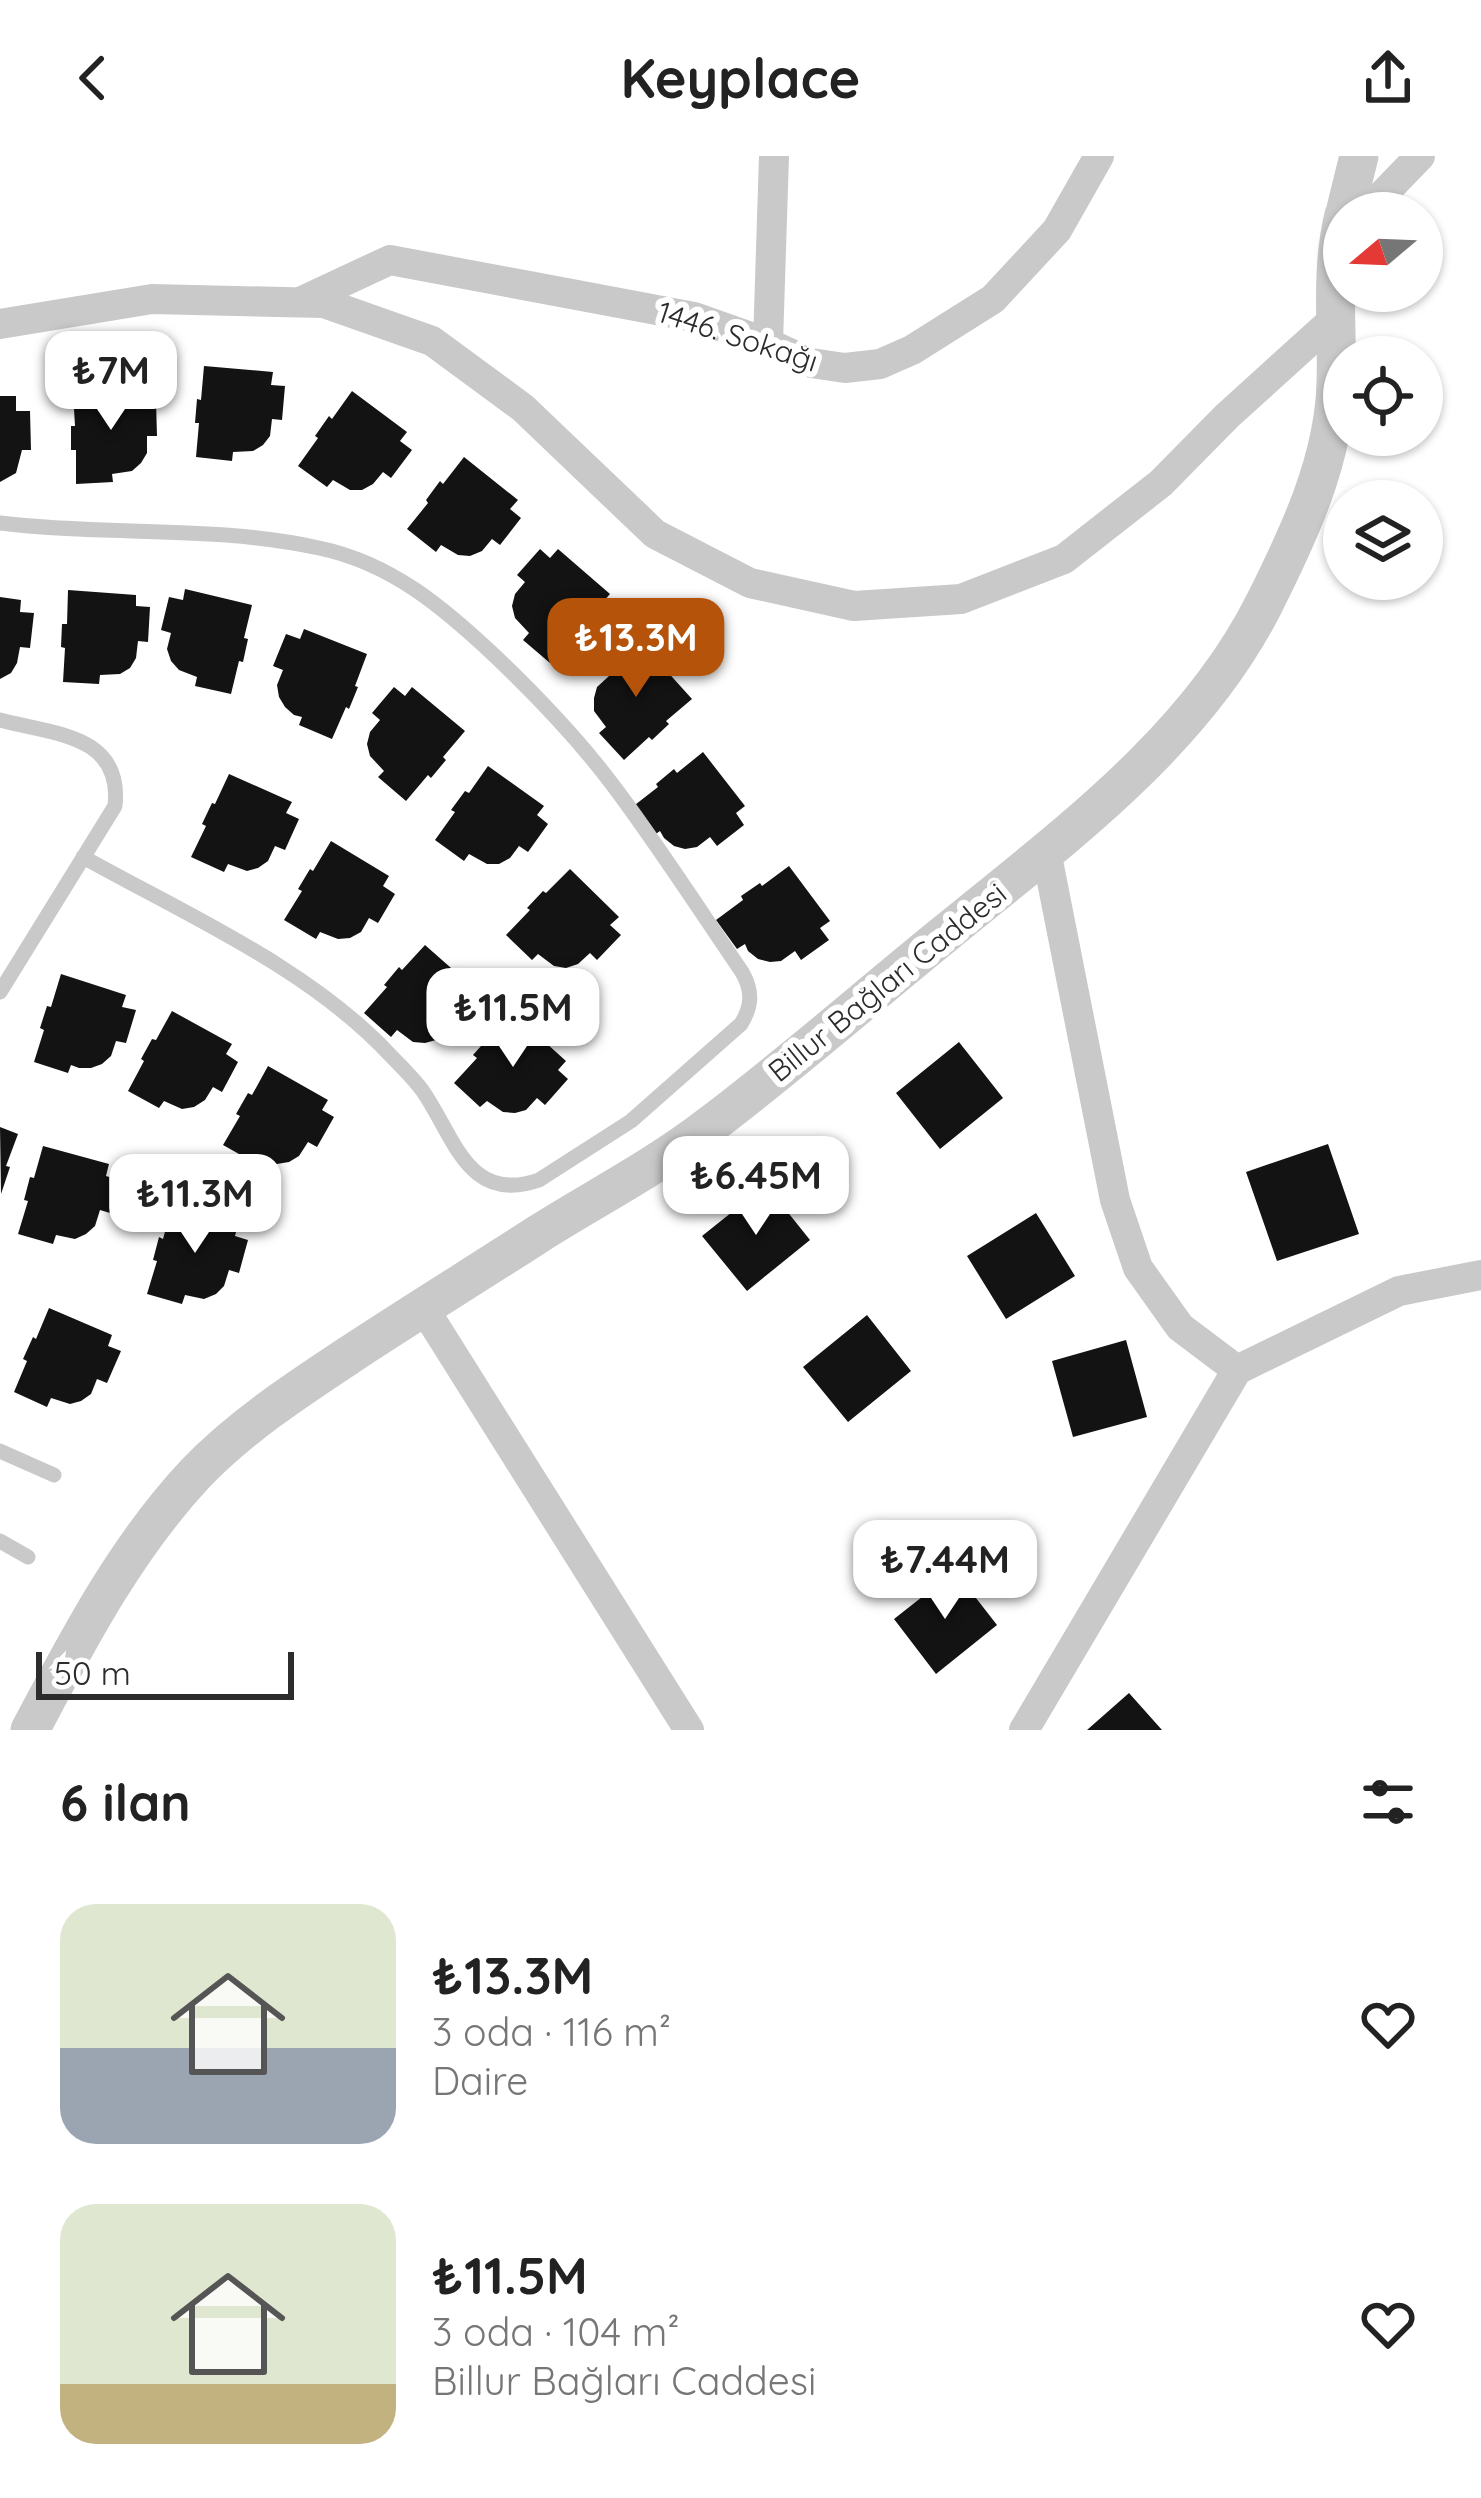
<!DOCTYPE html>
<html lang="tr">
<meta charset="utf-8">
<style>
:root{--surface:#fff;--page:#f2f2f2;--text:#222;--muted:#767676;--accent:#b45309}
body{margin:0;font-family:Quicksand,sans-serif;background:var(--page);color:var(--text);height:100vh;display:flex;flex-direction:column;font-size:45px;white-space:nowrap}
*{box-sizing:border-box;margin:0}
p{font-size:39px;color:var(--muted)}
.icon{flex:none;width:66px;height:66px;fill:none;stroke:currentColor;stroke-width:2;stroke-linecap:round;stroke-linejoin:round}
.map{position:relative;height:1574px;overflow:hidden}
.details{display:flex;flex-direction:column;background:var(--surface);flex:1}
.details>*{flex:none}
.needle{width:78px;rotate:251deg}
.fabs{position:absolute;left:1323px;top:36px;display:grid;gap:24px}
.fabs a{display:grid;place-items:center;width:120px;height:120px;border-radius:50%;background:var(--surface);box-shadow:0 3px 9px #0004;font-size:60px}
.scale{position:absolute;left:36px;bottom:30px;width:258px;box-sizing:border-box;padding-left:12px;border:6px solid #2c2c2c;border-top:0;font-size:33px;line-height:42px;white-space:nowrap;color:#2c2c2c;-webkit-text-stroke:9px #fff;paint-order:stroke}
.price{position:absolute;translate:-50% -102px;padding:0 27px;border-radius:24px;background:#fff;color:#222;font-size:39px;line-height:78px;filter:drop-shadow(0 3px 6px #0008)}
.price::after{content:'';position:absolute;left:50%;top:72px;width:36px;height:27px;margin-left:-18px;background:inherit;clip-path:polygon(0 0,100% 0,50% 100%)}
.price.on{background:var(--accent);color:#fff}
ul{padding:0;list-style:none}
li{display:flex;align-items:center;gap:36px;height:300px;padding:0 60px}
li span{display:grid;place-items:center;flex:none;width:336px;height:240px;border-radius:36px;color:#555}
li>.icon{margin-inline-start:auto}
span .icon{width:144px;height:144px;fill:#fffc;stroke-width:1}
li b{font-size:51px}
h2{display:flex;justify-content:space-between;align-items:center;height:144px;padding:0 60px;font-size:51px}
header{display:flex;justify-content:space-between;align-items:center;height:156px;padding:0 60px;background:var(--surface);font-size:54px;font-weight:700}
.map>svg:first-child{display:block}
</style>
<header><svg class="icon" aria-label="back" viewBox="0 0 24 24"><path d="M15 5l-7 7 7 7"/></svg>Keyplace<svg class="icon" aria-label="share" viewBox="0 0 24 24"><path d="M12 15V3M7 8l5-5 5 5M5 13v7h14v-7"/></svg></header>
<div class="map">
<svg width="1481" height="1574" viewBox="0 0 1481 1574">
<rect width="100%" height="100%" fill="#fff"/>
<path fill="#131313" d="M204,210L273,216L271,229L285,230L282,264L272,263L270,280L263,289L253,295L233,296L232,305L196,301L199,267H195L197,243L201,244Z
M142,234V246L156,245L157,280H147V297L141,307L132,315L112,318L113,326L76,328V294H71V270H75L73,236Z
M352,235L407,276L400,285L412,294L391,322L383,316L373,328L362,334H350L333,324L327,331L298,310L318,282L315,280L329,260L332,263Z
M0,240H16V255H30L31,294H22L16,317L0,326Z
M464,301L518,344L510,353L521,362L500,389L492,383L482,395L470,400L458,399L441,389L436,396L407,373L428,347L426,344L440,325L443,328Z
M540,393L550,402L558,393L610,438L588,463L591,466L576,484L572,481L550,507L523,484L529,477L515,462L512,450L515,438L525,426L517,419Z
M185,433L252,449L244,482L248,483L243,506L239,505L231,538L195,530L197,521L179,514L171,505L167,493L171,477L161,474L169,441L183,444Z
M68,434L136,439V450L150,451L148,486L138,485L136,502L130,512L120,518L100,519L99,528L63,526L65,492L61,491L62,468H67Z
M0,441L21,444L20,456L34,457L30,492L20,491L17,507L11,517L0,523Z
M304,473L367,498L355,530L358,531L349,553L346,551L332,583L299,569L302,561L294,559L285,551L279,541L277,529L283,514L273,510L286,478L300,483Z
M627,489L637,499L646,492L692,543L666,565L669,568L652,584L649,581L624,604L599,577L606,571L594,555V542L597,531L609,520L602,512Z
M394,531L405,540L412,531L465,575L443,601L446,604L431,622L428,619L406,645L378,621L384,615L370,600L367,588L370,576L380,564L372,557Z
M703,596L745,650L736,657L744,669L717,690L710,681L697,691L685,693L674,690L664,682L660,675L653,680L631,652L658,631L656,628L674,613L677,617Z
M488,610L544,650L537,659L548,668L528,696L519,690L510,702L499,708H487L469,698L464,705L435,684L455,656L451,654L465,635L469,637Z
M229,618L292,646L286,657L299,663L285,694L275,690L268,705L258,712L247,715L228,708L224,716L191,701L206,670L202,668L212,647L215,648Z
M331,685L389,720L383,730L395,738L378,767L369,762L361,776L350,782L338,783L320,776L316,783L284,764L302,735L298,733L310,713L313,715Z
M789,710L830,765L820,772L829,784L801,804L795,795L781,805L770,806L758,803L748,795L745,788L737,793L716,764L743,744L741,740L760,727L762,730Z
M570,713L619,761L610,769L621,779L597,804L590,797L578,808L566,812L554,810L538,798L532,804L506,779L530,754L527,752L543,735L546,737Z
M425,789L476,834L468,843L479,853L455,879L447,872L436,884L425,887L413,886L397,874L391,881L364,857L387,831L384,829L399,811L402,814Z
M61,818L126,839L122,851L136,854L126,887L116,885L111,900L102,908L91,912H79L71,909L68,917L34,906L44,874L40,872L47,850L51,851Z
M172,855L232,888L226,898L238,906L222,936L213,931L205,944L194,951L182,953L164,945L159,952L128,935L144,905L141,903L152,883L156,884Z
M515,859L566,905L558,914L568,923L545,949L537,942L526,954L515,957L503,956L487,945L480,951L454,927L477,902L473,899L489,881L492,884Z
M959,886L1003,942L940,993L896,937Z
M268,910L328,944L322,954L334,961L317,991L308,986L299,1000L289,1006L277,1008L265,1005L259,999L255,1007L223,989L240,960L236,958L248,937L252,939Z
M0,971L18,978L6,1010L10,1011L1,1038Z
M1328,988L1359,1078L1277,1105L1246,1016Z
M43,990L109,1008L106,1020L119,1024L110,1057L100,1054L95,1070L86,1078L75,1083L56,1079L53,1088L18,1078L28,1045L24,1044L30,1021L34,1022Z
M766,1029L810,1084L747,1135L702,1080Z
M172,1050L238,1068L235,1080L248,1084L239,1117L229,1114L224,1130L216,1138L204,1143L185,1139L182,1148L147,1138L157,1105L153,1104L159,1081L163,1083Z
M1036,1057L1075,1120L1006,1163L967,1100Z
M49,1152L112,1179L108,1190L121,1195L107,1227L97,1223L91,1238L81,1245L70,1248L51,1242L47,1251L14,1236L27,1205L23,1203L33,1181L36,1183Z
M867,1159L911,1215L848,1266L803,1211Z
M1126,1184L1147,1261L1073,1281L1052,1205Z
M955,1415L997,1469L936,1518L894,1463Z
M1129,1537L1162,1574H1087Z"/>
<g fill="none" stroke-linecap="round" stroke-linejoin="round">
<path stroke="#c9c9c9" stroke-width="15" d="M0,367C105,380 214,369 319,392C391,407 443,451 495,500C539,542 582,587 618,636C661,694 701,756 742,816C753,835 752,850 741,868L631,965L539,1024C467,1049 454,979 422,934C413,922 402,911 391,900C311,813 185,758 83,701
M0,564C52,578 123,578 115,650L0,836
M0,1295L54,1319
M0,1385L28,1401"/>
<path stroke="#c9c9c9" stroke-width="30" d="M1365,57L1420,0
M302,145L390,104L694,161L768,187L811,207L845,212L880,208L912,194L993,143L1057,74L1099,0
M0,168L152,143L324,147L432,185L523,252L655,378L750,427L854,450L961,443L1064,403L1161,327L1227,260L1333,164
M768,187L774,0
M1046,695L1115,1044L1138,1112L1180,1171L1237,1214
M423,1151L689,1574
M1024,1574L1237,1214L1399,1135L1481,1119"/>
<path stroke="#c9c9c9" stroke-width="39" d="M1345,57L1359,0
M30,1574C78,1484 125,1393 195,1318C241,1270 298,1233 354,1196C415,1156 478,1117 540,1077C594,1043 659,1009 709,970C790,909 867,841 946,777C1063,681 1196,585 1265,446C1299,378 1334,304 1336,227C1338,170 1330,116 1344,59"/>
</g>
<g text-anchor="middle" dominant-baseline="central" stroke-width="12" stroke-linejoin="round" paint-order="stroke">
<g font-size="30" fill="#2c2c2c" stroke="#fff">
<text transform="translate(738 180) rotate(18)">1446. Sokağı</text>
<text transform="translate(887 826) rotate(-39)">Billur Bağları Caddesi</text>
</g>
</g>
</svg>
<div class="fabs">
<a><svg class="needle" viewBox="-14 -14 28 28"><path d="M0-13l5 13h-10z" fill="#e53935"/><path d="M0 13l5-13h-10z" fill="#767676"/></svg></a>
<a><svg class="icon" aria-label="locate" viewBox="0 0 24 24"><circle cx="12" cy="12" r="6"/><path d="M12 2v4M12 18v4M2 12h4M18 12h4"/></svg></a>
<a><svg class="icon" aria-label="layers" viewBox="0 0 24 24"><path d="M12 4l9 5-9 5-9-5zM3 14l9 5 9-5"/></svg></a>
</div>
<div class="scale">50 m</div>
<b class="price" style="left:111px;top:277px">₺7M</b>
<b class="price on" style="left:636px;top:544px">₺13.3M</b>
<b class="price" style="left:513px;top:914px">₺11.5M</b>
<b class="price" style="left:756px;top:1082px">₺6.45M</b>
<b class="price" style="left:195px;top:1100px">₺11.3M</b>
<b class="price" style="left:945px;top:1466px">₺7.44M</b>
</div>
<section class="details">
<h2>6 ilan<svg class="icon" aria-label="filters" viewBox="0 0 24 24"><path d="M4 7h16M4 17h16"/><circle cx="9" cy="7" r="2"/><circle cx="15" cy="17" r="2"/></svg></h2>
<ul>
<li><span style="background:linear-gradient(#dfe7d0 60%,#9aa5b1 0)"><svg class="icon" aria-label="home" viewBox="0 0 24 24"><path d="M3 11l9-7 9 7M6 9v11h12V9"/></svg></span><div><b>₺13.3M</b><p>3 oda · 116 m²</p><p>Daire</p></div><svg class="icon" aria-label="heart" viewBox="0 0 24 24"><path d="M12 20l-8-8c-3-5 5-10 8-4 3-6 11-1 8 4z"/></svg></li>
<li><span style="background:linear-gradient(#dfe7d0 75%,#c2b280 0)"><svg class="icon" aria-label="home" viewBox="0 0 24 24"><path d="M3 11l9-7 9 7M6 9v11h12V9"/></svg></span><div><b>₺11.5M</b><p>3 oda · 104 m²</p><p>Billur Bağları Caddesi</p></div><svg class="icon" aria-label="heart" viewBox="0 0 24 24"><path d="M12 20l-8-8c-3-5 5-10 8-4 3-6 11-1 8 4z"/></svg></li>
</ul>
</section>
